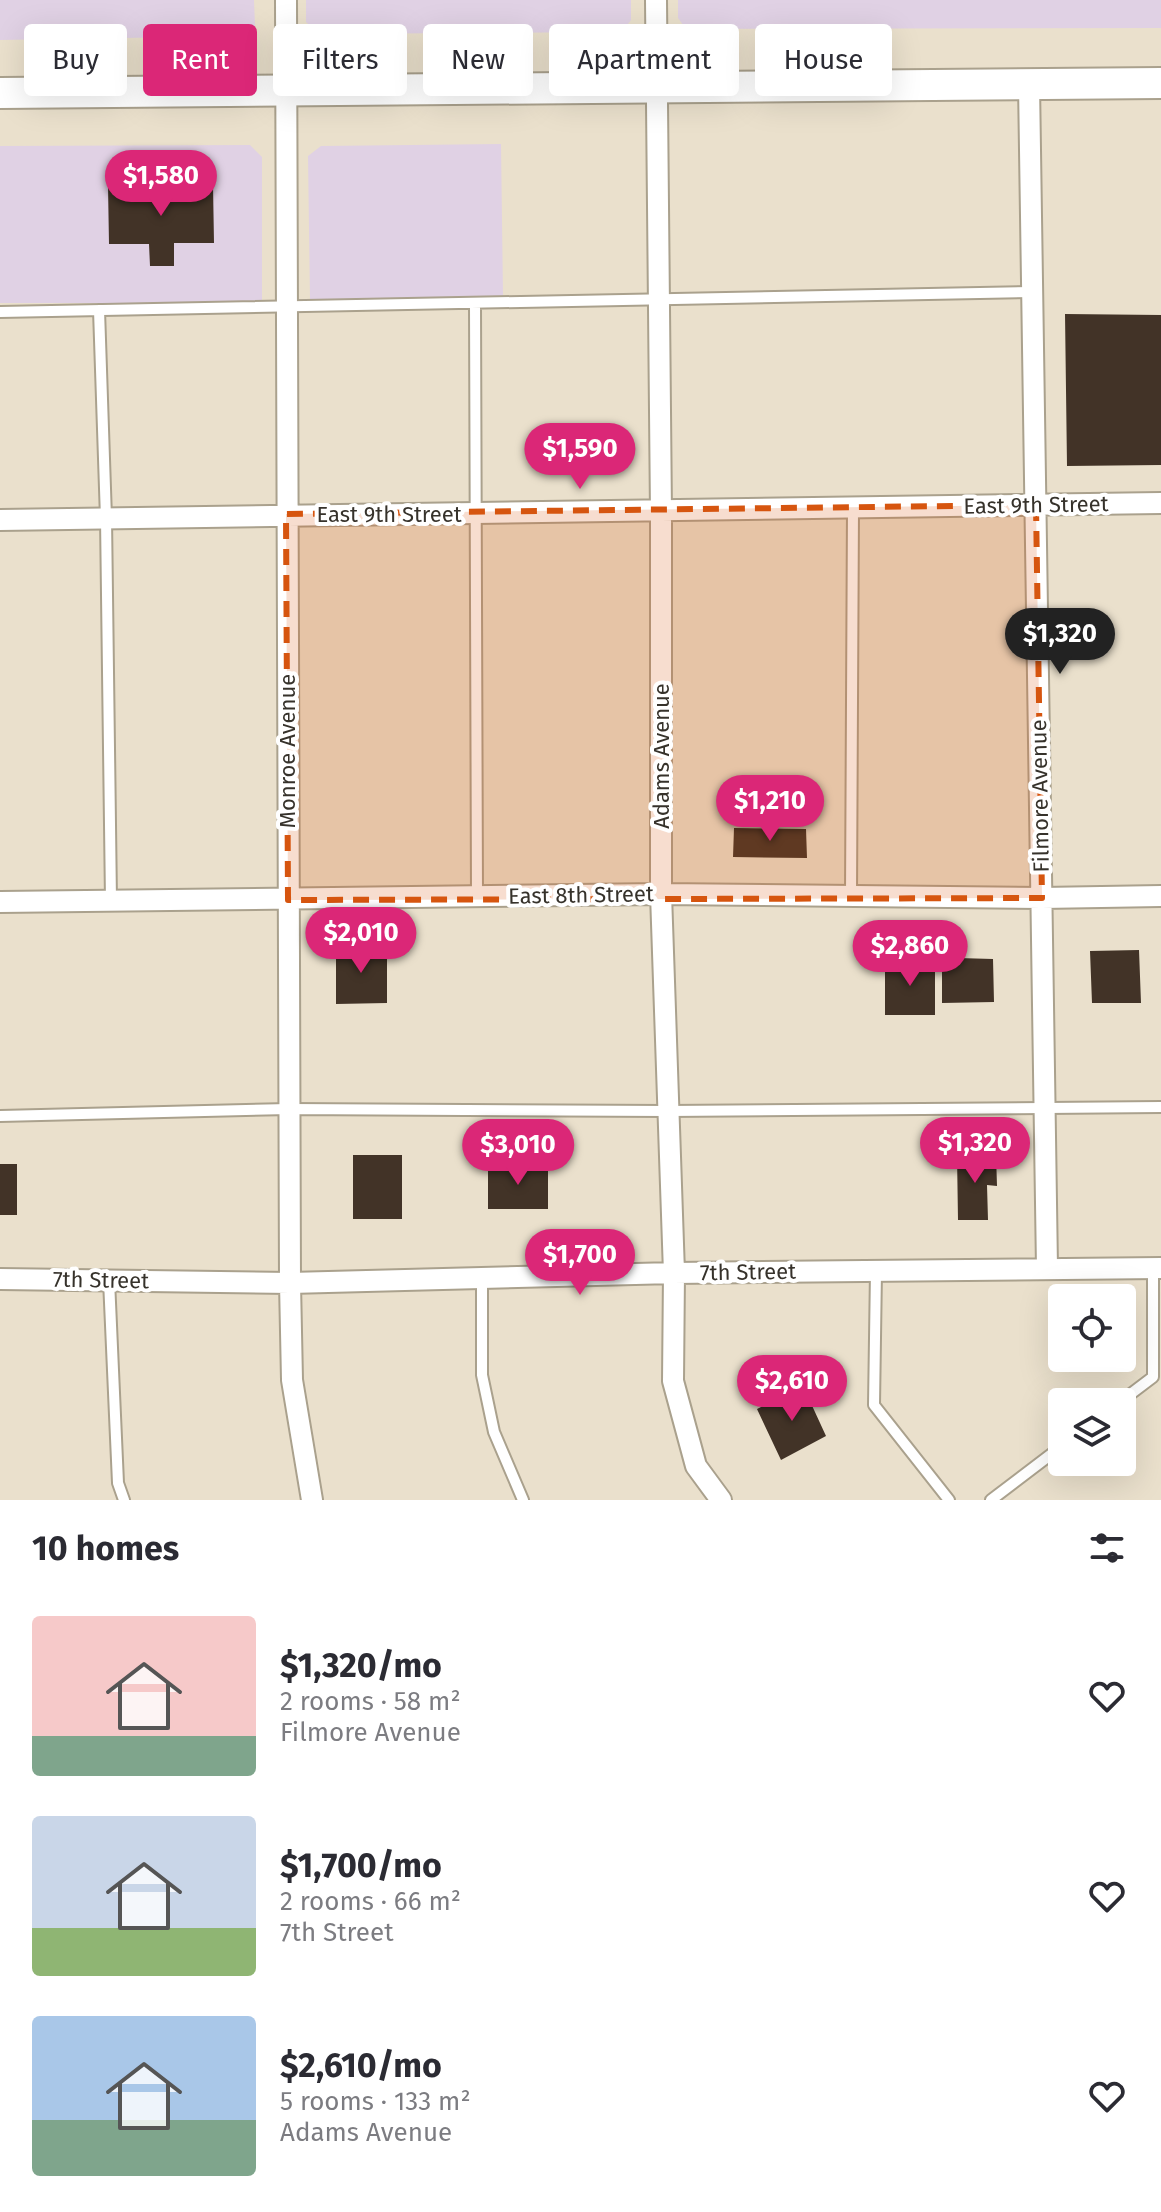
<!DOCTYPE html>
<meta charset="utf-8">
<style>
:root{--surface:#fff;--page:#f2f2f3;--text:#2b2b33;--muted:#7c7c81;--accent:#db2777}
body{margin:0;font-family:"Fira Sans",sans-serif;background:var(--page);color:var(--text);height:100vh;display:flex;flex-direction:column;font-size:30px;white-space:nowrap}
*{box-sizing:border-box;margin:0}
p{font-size:26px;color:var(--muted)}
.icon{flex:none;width:44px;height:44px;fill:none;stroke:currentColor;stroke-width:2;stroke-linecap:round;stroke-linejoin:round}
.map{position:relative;height:1500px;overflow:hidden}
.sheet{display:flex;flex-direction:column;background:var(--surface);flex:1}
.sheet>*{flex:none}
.top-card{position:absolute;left:24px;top:24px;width:1114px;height:72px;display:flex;gap:16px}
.fabs{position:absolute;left:1048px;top:1284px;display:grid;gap:16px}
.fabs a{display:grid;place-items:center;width:88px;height:88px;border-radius:8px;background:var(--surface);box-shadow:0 8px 32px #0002;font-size:40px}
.price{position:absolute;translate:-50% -68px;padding:0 18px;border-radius:28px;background:var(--accent);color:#fff;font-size:26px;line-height:52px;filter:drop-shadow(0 2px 4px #0008)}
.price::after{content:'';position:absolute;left:50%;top:48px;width:24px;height:18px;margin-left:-12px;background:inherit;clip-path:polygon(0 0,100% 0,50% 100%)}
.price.on{background:#222;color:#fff}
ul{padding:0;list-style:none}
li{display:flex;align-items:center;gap:24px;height:200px;padding:0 32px}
li span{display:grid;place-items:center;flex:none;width:224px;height:160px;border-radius:8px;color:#555}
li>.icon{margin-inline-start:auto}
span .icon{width:96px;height:96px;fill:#fffc;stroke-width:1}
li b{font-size:34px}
h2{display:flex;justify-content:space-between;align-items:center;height:96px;padding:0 32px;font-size:34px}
.chip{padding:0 28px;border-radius:8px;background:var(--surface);box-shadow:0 8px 32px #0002;font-size:28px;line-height:72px}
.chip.on{background:var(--accent);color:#fff}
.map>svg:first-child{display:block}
</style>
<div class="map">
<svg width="1161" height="1500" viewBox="0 0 1161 1500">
<rect width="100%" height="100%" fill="#eae0cc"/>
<path fill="#e0d1e4" d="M0,0H254L255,26L243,36L0,40Z
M306,0H631V20L622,32L319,34L306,22Z
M678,0H1161V28L686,29L678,18Z
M501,144L503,296L310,300L308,156L321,146Z
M250,145L262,157V303H0V146Z"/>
<path fill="#423327" d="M213,185L214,243H174V266H150L149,244H109L108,186Z
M1065,314L1161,315V465L1067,466Z
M734,828L806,829L807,858L733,857Z
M336,947H387V1003L336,1004Z
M1139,950L1141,1003H1092L1090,951Z
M958,958L993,959L994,1002L942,1003V965L958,966Z
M885,960H935V1015H885Z
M996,1154L997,1186L987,1185L988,1220H958L957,1155Z
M353,1155H402V1219H353Z
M0,1164H17V1215H0Z
M488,1165H548V1209H488Z
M803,1386L826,1436L781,1460L757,1409Z"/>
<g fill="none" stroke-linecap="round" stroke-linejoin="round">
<g stroke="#aaa18d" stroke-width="14">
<path id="service" d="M475,305L477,896
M99,310L106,518L111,901
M0,312L1032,292
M851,896L853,509
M0,1116L289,1109L668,1111L1161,1107
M876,1271L874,1405L949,1500
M482,1278V1375L494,1432L523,1500
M109,1280L118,1483L124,1500
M1120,1402L1153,1377V1268
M991,1500L1062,1446"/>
</g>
<g stroke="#aaa18d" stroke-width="24">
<path id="minor" d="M286,0L290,1283L292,1380L312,1500
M656,0L661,513V894L674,1273L673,1381L696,1466L721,1500
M1029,84L1047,1268
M0,520L1161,503
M0,902L661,894L1042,898L1161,896
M0,1279L290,1283L674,1273L1161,1268"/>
</g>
<g stroke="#aaa18d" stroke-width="34">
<path id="secondary" d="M0,93L1161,83"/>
</g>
<use href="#service" stroke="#fff" stroke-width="10"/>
<use href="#minor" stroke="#fff" stroke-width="20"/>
<use href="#secondary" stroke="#fff" stroke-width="30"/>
</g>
<path fill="#d6550f" fill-opacity="0.2" stroke="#d6550f" stroke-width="6" stroke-dasharray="16 10" stroke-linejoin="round" d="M1036,505L1042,898L288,900L286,514Z"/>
<g text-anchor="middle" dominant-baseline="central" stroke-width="8" stroke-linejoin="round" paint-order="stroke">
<g font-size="22" fill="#36322b" stroke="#fff">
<text transform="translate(1036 505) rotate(-1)">East 9th Street</text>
<text x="389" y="514">East 9th Street</text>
<text transform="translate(287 751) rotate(-90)">Monroe Avenue</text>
<text transform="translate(661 756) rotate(-90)">Adams Avenue</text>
<text transform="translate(1040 796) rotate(-91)">Filmore Avenue</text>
<text transform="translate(581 895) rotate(-1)">East 8th Street</text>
<text transform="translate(748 1272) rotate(-1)">7th Street</text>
<text transform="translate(101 1280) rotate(1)">7th Street</text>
</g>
</g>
</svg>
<div class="fabs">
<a><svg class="icon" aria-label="locate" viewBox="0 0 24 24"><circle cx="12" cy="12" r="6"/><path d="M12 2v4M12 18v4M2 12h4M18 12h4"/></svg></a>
<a><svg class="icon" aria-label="layers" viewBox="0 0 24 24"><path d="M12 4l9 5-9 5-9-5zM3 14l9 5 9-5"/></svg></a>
</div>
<b class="price" style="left:161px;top:218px">$1,580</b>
<b class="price" style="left:580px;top:491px">$1,590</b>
<b class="price on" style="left:1060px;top:676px">$1,320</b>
<b class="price" style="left:770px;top:843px">$1,210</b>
<b class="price" style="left:361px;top:975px">$2,010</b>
<b class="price" style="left:910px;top:988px">$2,860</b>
<b class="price" style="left:975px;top:1185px">$1,320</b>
<b class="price" style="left:518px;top:1187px">$3,010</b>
<b class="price" style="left:580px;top:1297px">$1,700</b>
<b class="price" style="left:792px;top:1423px">$2,610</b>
<div class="top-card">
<a class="chip">Buy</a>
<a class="chip on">Rent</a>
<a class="chip">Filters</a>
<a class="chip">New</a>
<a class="chip">Apartment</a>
<a class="chip">House</a>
</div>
</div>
<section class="sheet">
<h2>10 homes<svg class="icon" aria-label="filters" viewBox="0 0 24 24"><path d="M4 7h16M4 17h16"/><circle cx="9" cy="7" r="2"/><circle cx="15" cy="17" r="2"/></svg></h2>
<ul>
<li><span style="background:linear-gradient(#f6c9c9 75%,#7fa58c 0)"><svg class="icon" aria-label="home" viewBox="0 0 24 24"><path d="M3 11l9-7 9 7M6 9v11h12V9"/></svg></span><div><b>$1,320/mo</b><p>2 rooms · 58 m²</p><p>Filmore Avenue</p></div><svg class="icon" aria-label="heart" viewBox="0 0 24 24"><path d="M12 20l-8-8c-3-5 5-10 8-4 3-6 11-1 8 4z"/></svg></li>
<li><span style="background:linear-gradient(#c9d6e8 70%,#8fb573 0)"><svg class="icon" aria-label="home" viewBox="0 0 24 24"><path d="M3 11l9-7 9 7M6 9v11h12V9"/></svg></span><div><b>$1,700/mo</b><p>2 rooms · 66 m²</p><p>7th Street</p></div><svg class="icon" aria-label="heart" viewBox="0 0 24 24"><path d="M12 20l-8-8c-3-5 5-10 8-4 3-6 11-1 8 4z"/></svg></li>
<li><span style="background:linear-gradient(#a9c7e8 65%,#7fa58c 0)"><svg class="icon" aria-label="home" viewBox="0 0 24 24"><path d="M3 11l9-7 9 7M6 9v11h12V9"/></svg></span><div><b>$2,610/mo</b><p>5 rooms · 133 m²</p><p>Adams Avenue</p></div><svg class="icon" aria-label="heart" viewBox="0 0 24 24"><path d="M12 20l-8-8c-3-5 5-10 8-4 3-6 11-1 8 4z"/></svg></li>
</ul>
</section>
